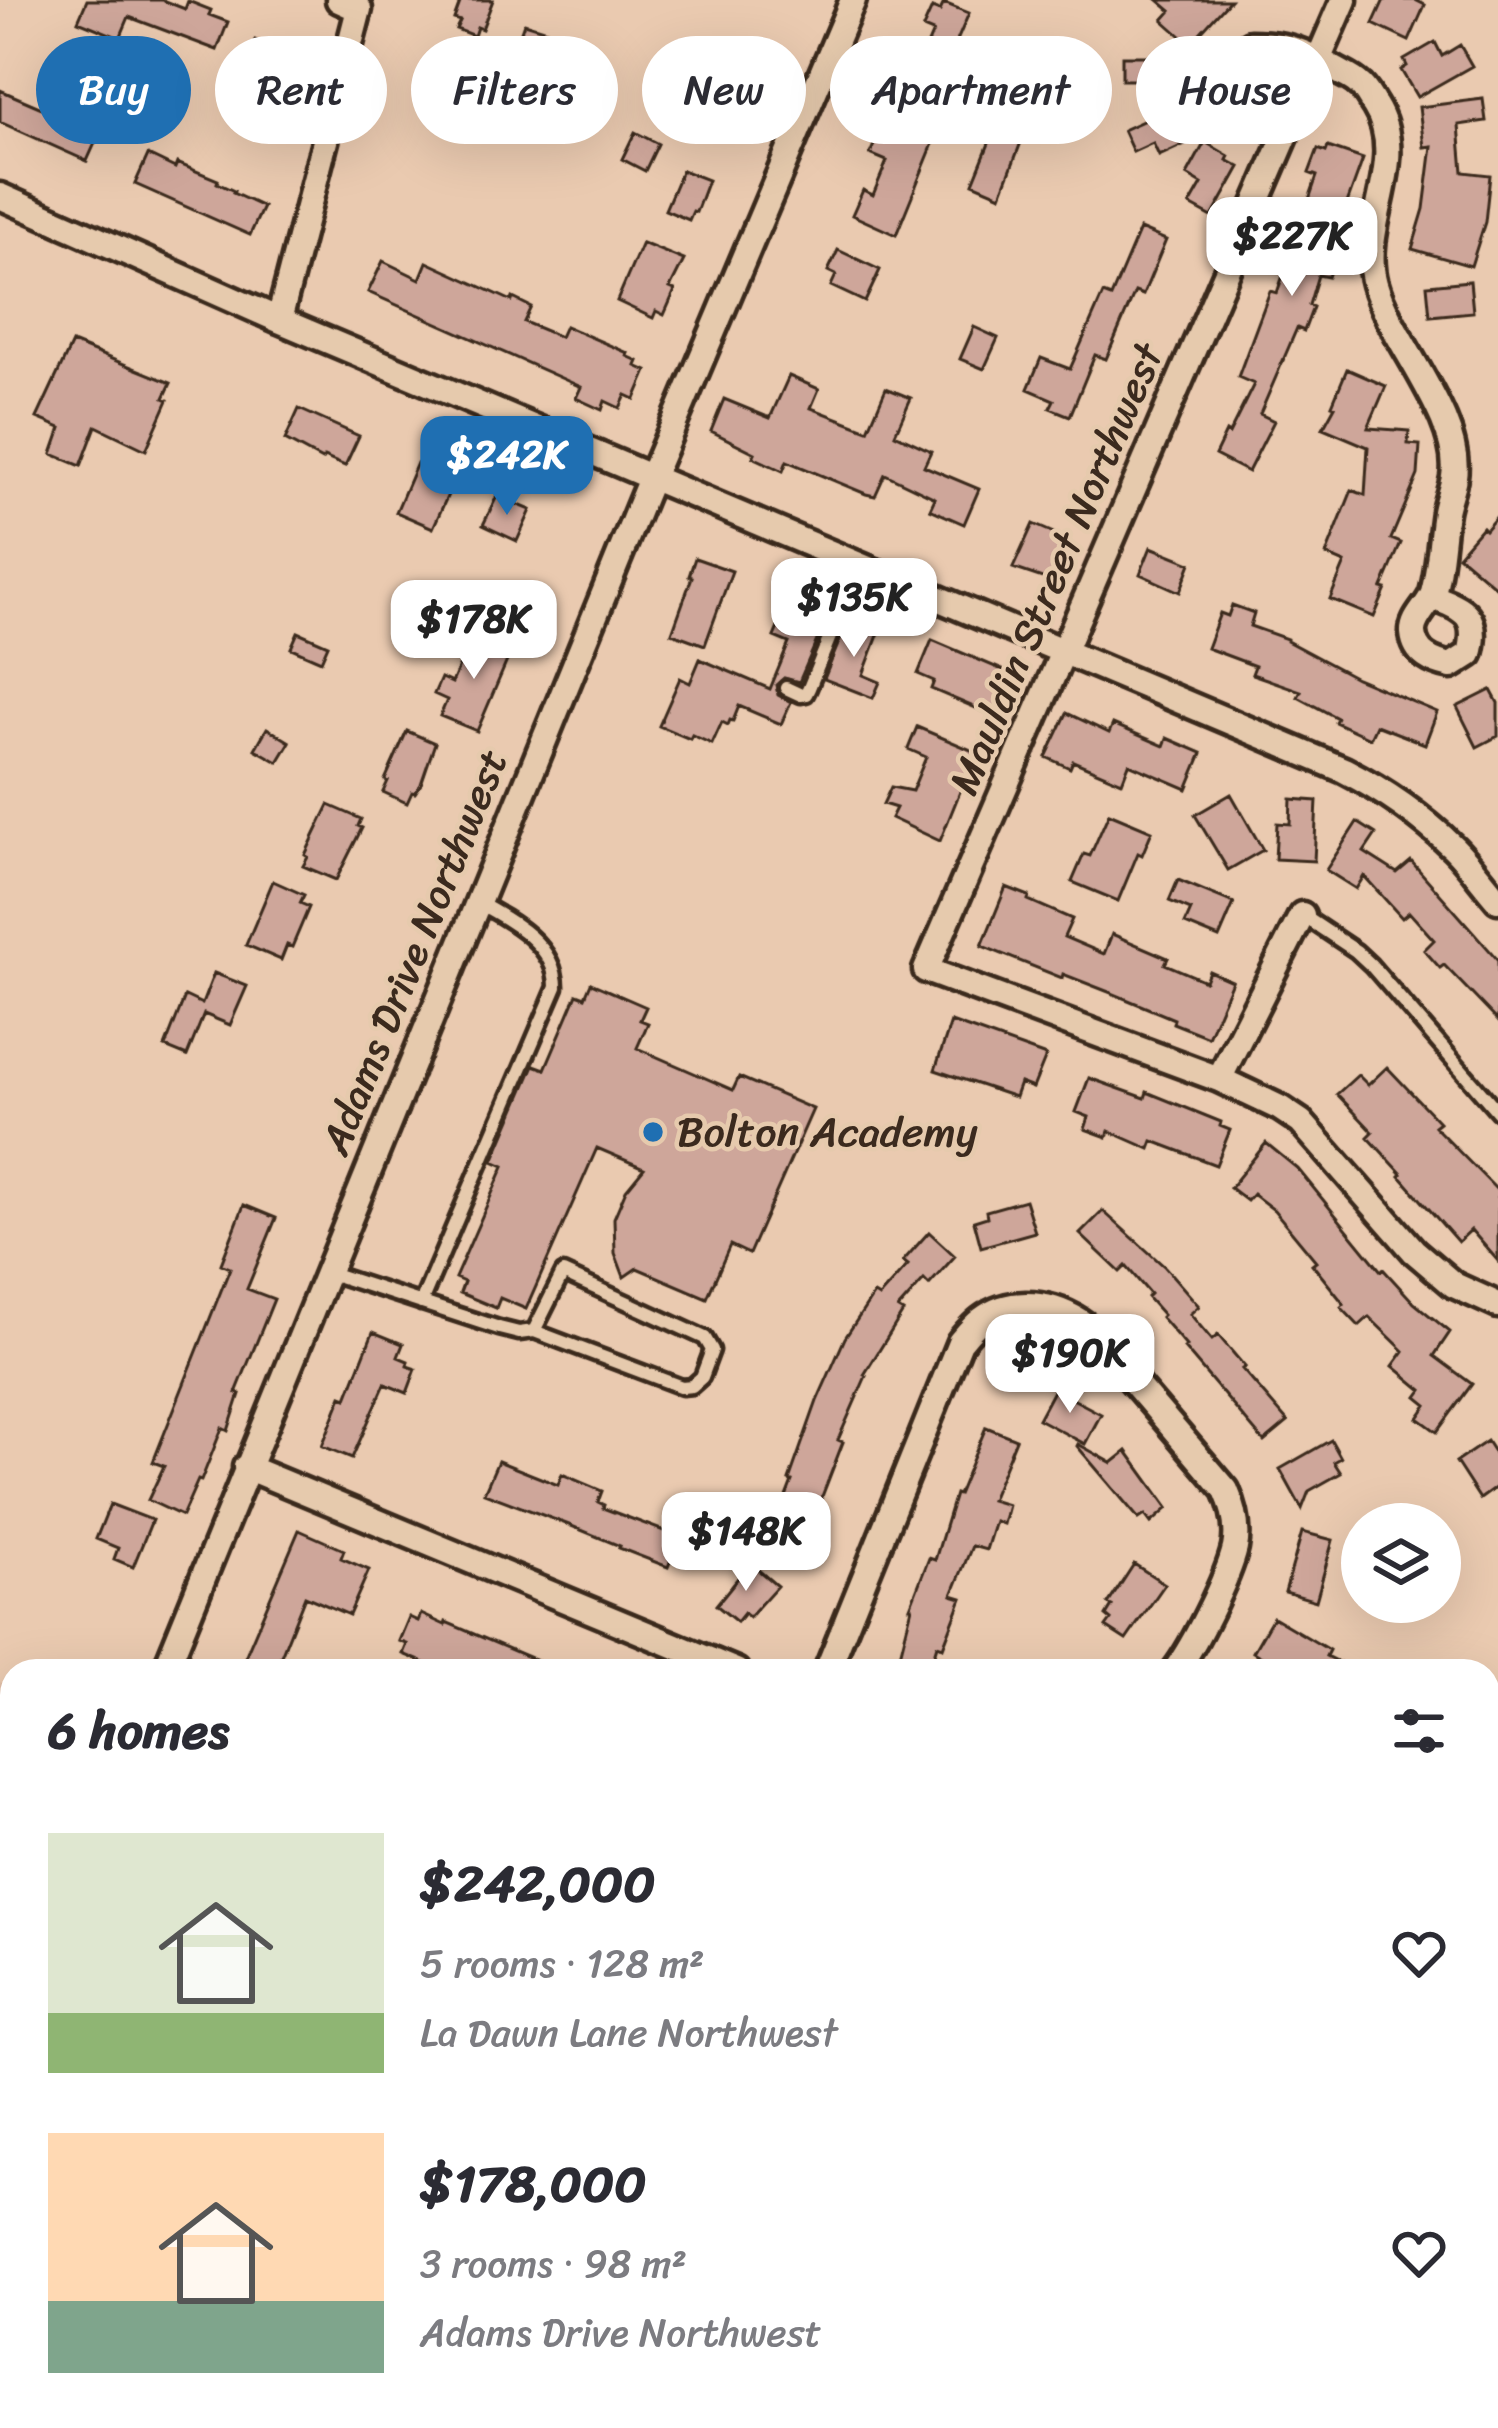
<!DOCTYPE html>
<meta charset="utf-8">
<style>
:root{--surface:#fff;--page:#f7f7f7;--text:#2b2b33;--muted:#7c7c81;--accent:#1f6fb2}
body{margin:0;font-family:Sriracha,sans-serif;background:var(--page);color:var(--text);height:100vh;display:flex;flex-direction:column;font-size:45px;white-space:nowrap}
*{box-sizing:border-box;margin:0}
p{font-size:39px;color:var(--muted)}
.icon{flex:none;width:66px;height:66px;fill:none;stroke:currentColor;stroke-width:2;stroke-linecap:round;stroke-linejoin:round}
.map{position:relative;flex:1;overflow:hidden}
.side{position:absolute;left:0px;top:1659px;width:1500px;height:771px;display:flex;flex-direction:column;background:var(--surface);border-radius:36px 36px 0 0;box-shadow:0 12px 48px #0002}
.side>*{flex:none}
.guide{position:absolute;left:36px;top:36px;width:1428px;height:108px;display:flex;gap:24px}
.controls{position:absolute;left:1341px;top:1503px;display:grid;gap:24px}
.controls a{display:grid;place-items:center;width:120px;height:120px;border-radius:50%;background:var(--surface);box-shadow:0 12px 48px #0002;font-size:60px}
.price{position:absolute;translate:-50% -102px;padding:0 27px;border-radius:24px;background:#fff;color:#222;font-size:39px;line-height:78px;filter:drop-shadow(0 3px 6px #0008)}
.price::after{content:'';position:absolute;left:50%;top:72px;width:36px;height:27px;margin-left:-18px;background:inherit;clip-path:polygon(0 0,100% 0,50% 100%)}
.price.on{background:var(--accent);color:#fff}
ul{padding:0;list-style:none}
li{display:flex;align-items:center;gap:36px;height:300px;padding:0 48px}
li span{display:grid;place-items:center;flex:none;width:336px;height:240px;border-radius:0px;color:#555}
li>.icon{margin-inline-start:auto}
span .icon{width:144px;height:144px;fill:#fffc;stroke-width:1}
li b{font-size:51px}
h2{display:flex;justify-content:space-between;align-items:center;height:144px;padding:0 48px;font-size:51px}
.pill{padding:0 42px;border-radius:54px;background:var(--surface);box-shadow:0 12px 48px #0002;font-size:42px;line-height:108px}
.pill.on{background:var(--accent);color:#fff}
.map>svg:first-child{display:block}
</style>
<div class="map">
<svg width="1498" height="2428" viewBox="0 0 1498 2428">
<rect width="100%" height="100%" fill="#eacab0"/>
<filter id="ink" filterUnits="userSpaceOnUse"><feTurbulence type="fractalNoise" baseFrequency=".00833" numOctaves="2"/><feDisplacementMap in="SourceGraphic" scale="24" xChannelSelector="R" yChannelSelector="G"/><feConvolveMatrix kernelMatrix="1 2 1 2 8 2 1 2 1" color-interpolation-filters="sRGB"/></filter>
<g filter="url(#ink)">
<path fill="#dfbca6" d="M0,1682L12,1688V2007L0,2038Z
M0,2068L12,2073V2418H177L189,2428L0,2427Z"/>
<path fill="#9fdaa0" stroke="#6d825f" stroke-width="3" d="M1263,61L1300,74L1280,115L1247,99L1246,73Z
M515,2418H1034L1030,2428H518Z"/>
<path fill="#cea69a" stroke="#3b2a1e" stroke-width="3" d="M87,0H162L185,9L188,1L211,10L209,15L228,22L217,50L129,17L120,38L78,21Z
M461,0H493L482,29L477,27L474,36L456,29L460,21L454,19Z
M1158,0H1230L1190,44L1163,20L1171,11Z
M1384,0H1415L1425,5L1409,41L1373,24Z
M944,3L969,13L950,57L927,46L933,32L923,28L932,8L940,11Z
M524,23L553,32L542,63L540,62L519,111L482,95L472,119L443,106L451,90L445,87L458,56L505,76Z
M255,40L292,59L279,85L243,66Z
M1435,42L1442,56L1460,45L1472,66L1417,97L1401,70L1407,66L1404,60Z
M1122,56H1185V109L1198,138L1159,156L1153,143L1133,152L1123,130L1147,119L1146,80H1122Z
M1044,58L1069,65L1063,82L1039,74Z
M725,72L746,80L737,104L715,95Z
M911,79L964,101L958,117L949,113L942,130L939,129L896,235L852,215L863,190L873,195L887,161L870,154L883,124L892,127Z
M0,90L65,118L72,102L96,113L89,127L100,132L87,161L0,122Z
M1483,99L1486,121L1459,125L1463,172L1490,175L1485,222L1471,266L1412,249L1424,209L1432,146L1424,147L1419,107Z
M1000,108L1029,121L1001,195L973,183L994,131L991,129Z
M635,132L658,144L645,171L622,159Z
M1205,142L1229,156L1227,160L1240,167L1212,217L1190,205L1202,184L1187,175Z
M1328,147L1363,159L1346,206L1350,208L1328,277L1318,275L1309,305L1313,307L1304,331L1297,328L1260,414L1274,421L1248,472L1215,455L1226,432L1229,434L1254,384L1238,377L1270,291L1277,293L1317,176L1309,173L1318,149L1326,152Z
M148,155L175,168L177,163L218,180L217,183L234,191L233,193L263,207L250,235L135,184Z
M682,170L708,180L696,212L693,211L689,220L665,210Z
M1140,229L1166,240L1143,295L1135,292L1106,359L1095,355L1070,416L1050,408L1054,400L1028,389L1041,358L1070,369L1103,294L1111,297Z
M642,243L684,260L670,288L675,290L664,315L656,311L653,318L617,301Z
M838,250L880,270L865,302L831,286L836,275L828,271Z
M383,261L420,279L427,262L512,301L513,298L531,307L524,322L560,337L565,326L628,353L627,356L638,361L636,366L647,371L635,399L626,395L620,408L605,401L602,410L576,398L581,387L368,292Z
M1470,281L1473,312L1430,316L1427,285Z
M974,327L998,338L984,369L960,359Z
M72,343L171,383L164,398L168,400L146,450L96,426L81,466L52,454L61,428L37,418Z
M1347,369L1386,386L1368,428L1409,431L1408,444L1420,445L1418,475L1391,539L1401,543L1382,588L1386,589L1374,617L1330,599L1345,563L1326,555L1352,490L1365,495L1368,447L1323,428L1335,406L1332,405Z
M789,376L819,389L811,408L868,430L886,388L911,398L895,434L931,451L924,466L979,489L964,524L930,509L935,498L885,474L875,496L866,494L787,461L783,471L753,457L755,453L711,431L724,399L770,418Z
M299,409L359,436L345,466L324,457L322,460L285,440Z
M417,463L455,479L433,528L396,512Z
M497,496L531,510L517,541L483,525Z
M1498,515V589L1458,555L1482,527L1485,530Z
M1033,524L1065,538L1060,550L1064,551L1051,581L1013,568Z
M1151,547L1191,563L1180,592L1140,574Z
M695,558L732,571L705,645L672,633L692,577L689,576Z
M799,598L821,607L819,613L827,617L799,682L784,678L776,685L778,695L791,702L781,724L739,706L733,721L730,720L728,725L722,722L712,744L692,735L690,739L659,726L680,678L690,683L700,659L770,689L789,643L774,637L788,604L796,607Z
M1232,605L1254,613L1250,626L1287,639V641L1356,678L1437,712L1425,744L1376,725L1370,738L1335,722L1337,718L1298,697L1301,691L1252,674L1255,666L1207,648L1220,613L1228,616Z
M857,621L880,630L863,675L880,682L873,698L824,679L846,625L854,629Z
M298,632L328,645L321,661L291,648Z
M473,633L512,649L477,731L440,716L447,700L434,694L441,678L452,683Z
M932,640L1012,674L1009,681L1015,683L1000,716L987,709L985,712L931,689L934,681L918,674Z
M1491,690L1498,703V736L1477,747L1457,707Z
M1067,713L1109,733L1113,724L1164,746L1167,738L1202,753L1187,789L1129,764L1122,782L1073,761L1070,768L1046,757Z
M917,727L976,752L940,841L891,818L896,808L883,804L891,787L912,791L926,757L908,749Z
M267,728L290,742L278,762L255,749Z
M407,731L435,743L421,784L415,793L412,792L407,803L383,792L388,781L385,780Z
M1231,794L1263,850L1228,870L1195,815Z
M1291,799L1317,801L1314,861L1275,859L1277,823L1290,824Z
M329,805L361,819L358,826L362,828L336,880L303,866L308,857L305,855Z
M1109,813L1152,831L1142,855L1138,853L1118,901L1072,882L1084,854L1090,856Z
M1357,822L1376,834L1364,852L1397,873L1411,861L1498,960V1021L1444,965L1440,968L1424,950L1434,940L1409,912L1402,918L1364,876L1356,889L1326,870Z
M1178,880L1234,903L1219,938L1185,924L1191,910L1169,901Z
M273,881L304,895L300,903L309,907L292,947L287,945L281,960L246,945Z
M1006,887L1029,896L1028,900L1072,919L1064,937L1104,954L1112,934L1168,958L1165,964L1205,981L1209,971L1232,981L1208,1037L1173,1023L1174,1019L1114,994L1063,974L1062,978L982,946Z
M214,973L247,986L230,1025L204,1014L187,1056L165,1047L185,996L202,1004Z
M591,983L646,1007L640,1020L648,1023L637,1048L733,1090L739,1077L813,1109L749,1254L730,1245L707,1298L637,1268L624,1277L615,1253L614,1218L626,1190L644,1168L597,1148L526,1309L500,1298L496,1308L460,1293L464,1282L455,1278L504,1166L493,1161L534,1065L545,1069L577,994L585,997Z
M951,1022L1046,1056L1033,1088L1020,1083L1015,1097L935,1070Z
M1387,1067L1439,1122L1434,1126L1498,1191V1261L1471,1230L1458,1242L1400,1176L1402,1174L1368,1137L1373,1132L1337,1094L1358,1075L1368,1085Z
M1089,1078L1145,1098L1147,1092L1221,1122L1220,1126L1230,1130L1216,1165L1153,1141L1150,1149L1109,1131L1107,1137L1085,1129L1089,1117L1076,1112Z
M1266,1143L1298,1169L1381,1271L1383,1269L1414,1303L1450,1332L1434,1356L1472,1384L1437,1432L1418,1418L1427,1405L1417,1397L1422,1390L1393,1366L1404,1351L1369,1317L1359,1326L1341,1307L1344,1304L1312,1264L1316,1261L1274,1210L1253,1194L1247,1201L1230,1188Z
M1025,1200L1035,1232L981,1247L974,1221L987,1217L986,1211Z
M244,1205L276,1218L247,1289L274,1299L236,1393L240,1394L228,1431L222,1428L201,1481L198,1480L182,1516L148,1500L164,1466L153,1462L230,1268L221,1264Z
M1103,1211L1165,1267L1199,1306L1190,1314L1212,1340L1218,1335L1245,1367L1242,1369L1288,1422L1264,1442L1184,1348L1186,1346L1161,1317L1163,1315L1147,1297L1150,1294L1126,1266L1120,1272L1080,1234Z
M929,1232L955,1256L929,1285L924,1280L898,1309L903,1312L864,1375L866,1376L838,1440L843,1442L799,1556L766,1544L769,1540L761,1537L768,1520L776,1523L792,1481L789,1480L817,1401L845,1338L874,1294L879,1297L908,1265L903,1261Z
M373,1332L403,1344L398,1357L408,1361L407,1366L416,1369L407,1393L385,1384L352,1458L322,1446L342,1396L347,1398Z
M1054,1389L1101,1414L1085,1444L1038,1419Z
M986,1427L1016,1439L991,1500L1008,1505L1003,1524L995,1521L986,1550L972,1546L952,1595L962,1598L943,1647L937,1645L929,1671H896L912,1607H910L929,1558L935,1560L955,1494L958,1495Z
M1331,1440L1341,1458L1334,1462L1341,1473L1309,1491L1302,1509L1280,1469Z
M1487,1441L1498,1458V1486L1480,1499L1456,1462Z
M1078,1444L1112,1463L1127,1451L1168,1508L1151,1523L1145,1515L1139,1519L1077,1446Z
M498,1461L558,1485L562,1474L602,1491L598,1502L604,1505L603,1508L680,1537L668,1567L619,1548L620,1546L569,1525L484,1493Z
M110,1504L152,1520L133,1567L114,1559L118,1548L96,1539Z
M299,1530L344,1550L341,1558L369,1570L349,1615L305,1596L281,1656L316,1671H239Z
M1302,1532L1333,1540L1316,1601L1285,1592Z
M750,1563L777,1586L749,1617L744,1613L737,1622L716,1605Z
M1134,1564L1165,1584L1126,1640L1106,1627L1111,1620L1106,1616L1112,1606L1108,1604Z
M421,1614L445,1625L446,1622L561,1671H430L432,1666L403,1654L407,1644L399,1641L409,1617L418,1621Z
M1273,1617L1329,1650L1326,1656L1356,1671H1285L1253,1652Z"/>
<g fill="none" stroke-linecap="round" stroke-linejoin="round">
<g stroke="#3b2a1e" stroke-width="21">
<path id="lane" d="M786,688L801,695L806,694L809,688L859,566
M1302,915L1356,951L1371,965L1498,1112
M327,1272L499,1328L519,1333L534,1331L682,1387L692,1386L702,1377L712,1350L705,1338L563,1273L534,1331
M421,1303L556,987C556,944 510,920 477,902
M0,1890L12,1887
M0,2140L12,2132
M0,2286L12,2304
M0,2322L12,2314
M0,2406L12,2411
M29,2418L53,2428"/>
</g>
<g stroke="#3b2a1e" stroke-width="33">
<path id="street" d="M1344,0L926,970L1219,1079L1280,1108L1301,1122L1414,1251L1454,1285L1498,1305
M1285,137L1242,110L1228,88L1234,65L1250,44C1286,44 1305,51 1336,70C1343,74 1353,78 1359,84C1366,89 1370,99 1375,106C1410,161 1358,225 1375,284C1391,341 1463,419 1454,477C1452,489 1447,500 1445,512C1441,538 1440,568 1433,593C1428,607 1412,618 1413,633C1415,655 1433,662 1451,666L1470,654C1480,617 1465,608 1432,597
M0,196L279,320L1344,770C1385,791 1421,816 1454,848C1470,864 1483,883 1498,900
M279,320L359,9L339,0
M1219,1079L1302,915
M246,1467L736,1671
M165,1671L651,478L853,0
M827,1671L960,1342C966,1335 973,1326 981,1320C1012,1296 1055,1303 1085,1325L1226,1490C1234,1508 1239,1528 1235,1548C1228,1578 1194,1646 1175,1671
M0,1841L12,1847"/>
</g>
<use href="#lane" stroke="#e6caad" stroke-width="12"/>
<use href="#street" stroke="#e6caad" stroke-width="24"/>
</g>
</g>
<circle fill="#1f6fb2" stroke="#e6caad" stroke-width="4.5" cx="653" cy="1132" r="12"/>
<g text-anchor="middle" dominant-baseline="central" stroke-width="9" stroke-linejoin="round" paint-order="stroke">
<g font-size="42" fill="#3b2a1e" stroke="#e6caad">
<text transform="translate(1056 569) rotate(-67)">Mauldin Street Northwest</text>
<text transform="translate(414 952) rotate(-68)">Adams Drive Northwest</text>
</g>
<g font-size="42" fill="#3b2a1e" stroke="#e6caad" text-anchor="start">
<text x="677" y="1132">Bolton Academy</text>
</g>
</g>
</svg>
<div class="controls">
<a><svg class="icon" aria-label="layers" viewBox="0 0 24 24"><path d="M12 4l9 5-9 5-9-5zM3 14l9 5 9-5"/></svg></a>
</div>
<b class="price" style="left:1292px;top:299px">$227K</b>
<b class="price on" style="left:507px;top:518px">$242K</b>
<b class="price" style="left:854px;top:660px">$135K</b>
<b class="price" style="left:474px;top:682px">$178K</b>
<b class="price" style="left:1070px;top:1416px">$190K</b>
<b class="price" style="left:746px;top:1594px">$148K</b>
<div class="guide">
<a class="pill on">Buy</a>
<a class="pill">Rent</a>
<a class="pill">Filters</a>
<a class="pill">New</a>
<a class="pill">Apartment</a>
<a class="pill">House</a>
</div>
<section class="side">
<h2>6 homes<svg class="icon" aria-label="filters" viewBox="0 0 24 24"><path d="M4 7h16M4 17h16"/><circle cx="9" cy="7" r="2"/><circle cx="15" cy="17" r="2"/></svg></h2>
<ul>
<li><span style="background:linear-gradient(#dfe7d0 75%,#8fb573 0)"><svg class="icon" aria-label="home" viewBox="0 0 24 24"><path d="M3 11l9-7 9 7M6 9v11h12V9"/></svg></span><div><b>$242,000</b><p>5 rooms · 128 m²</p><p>La Dawn Lane Northwest</p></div><svg class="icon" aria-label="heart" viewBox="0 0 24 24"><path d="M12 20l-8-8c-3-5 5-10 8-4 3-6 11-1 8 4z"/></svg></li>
<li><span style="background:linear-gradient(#ffd9b3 70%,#7fa58c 0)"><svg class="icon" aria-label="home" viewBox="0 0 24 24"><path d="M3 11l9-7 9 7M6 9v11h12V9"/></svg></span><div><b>$178,000</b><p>3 rooms · 98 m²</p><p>Adams Drive Northwest</p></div><svg class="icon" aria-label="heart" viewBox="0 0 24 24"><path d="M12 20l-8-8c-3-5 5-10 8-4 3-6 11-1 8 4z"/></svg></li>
</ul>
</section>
</div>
